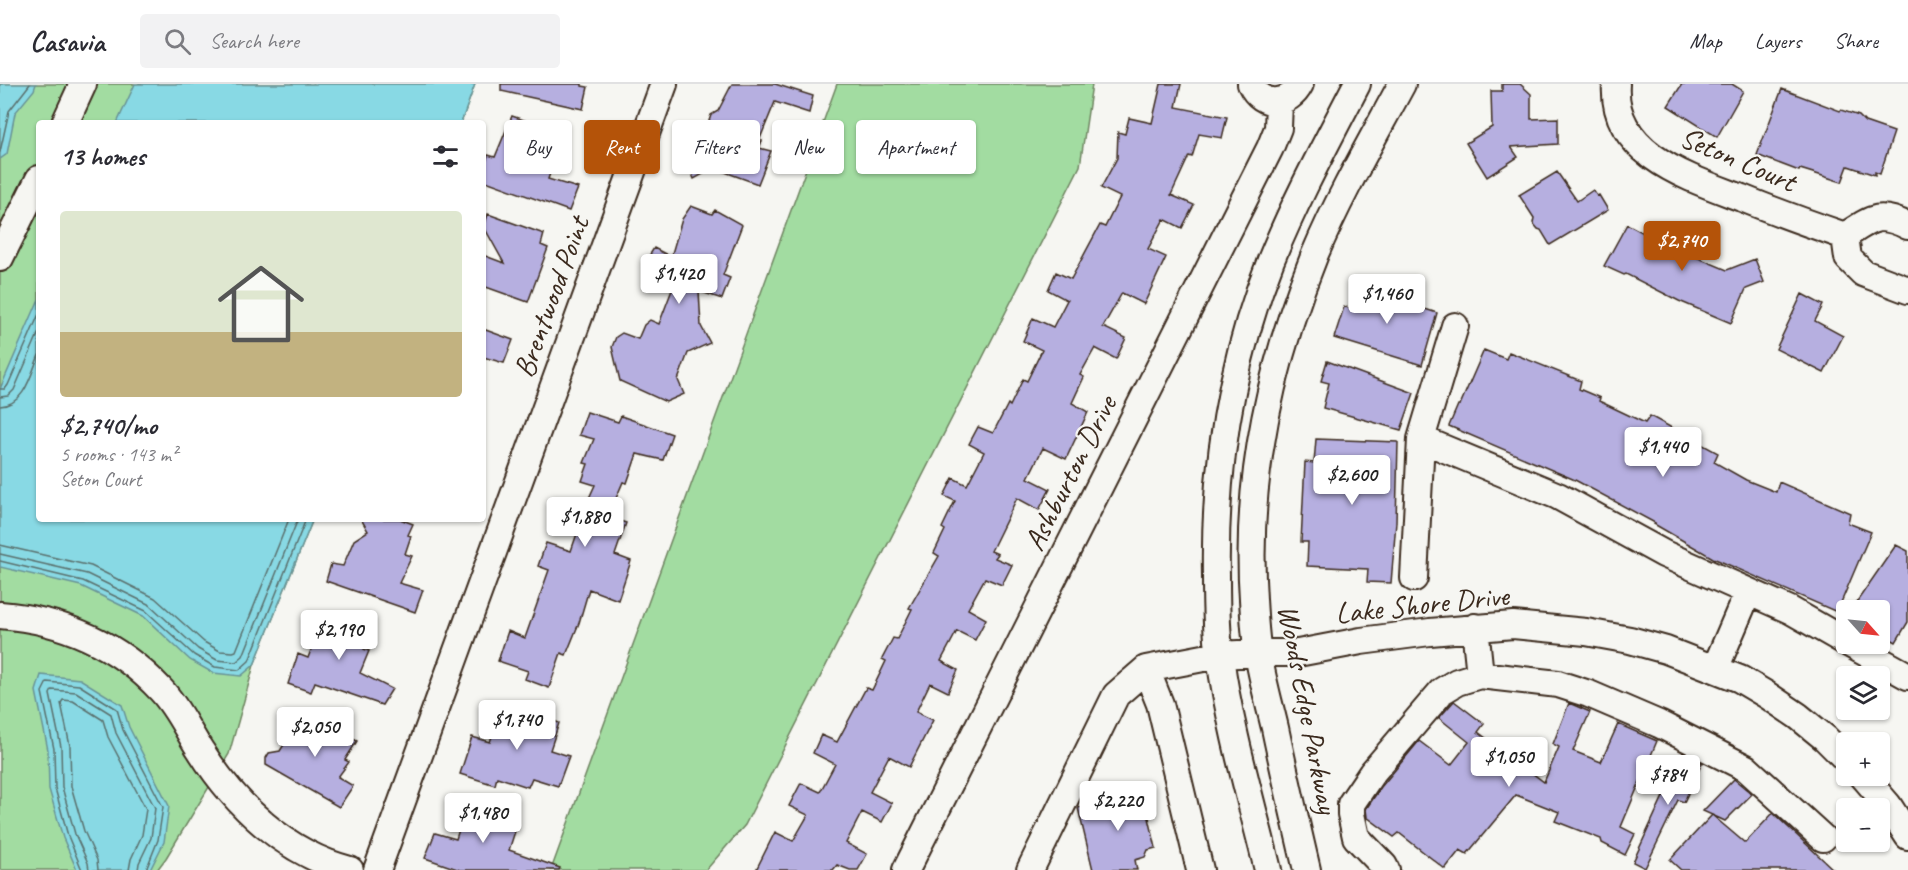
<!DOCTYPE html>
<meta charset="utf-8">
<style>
:root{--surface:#fff;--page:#f2f2f3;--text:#2b2b33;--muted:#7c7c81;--line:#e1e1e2;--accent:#b45309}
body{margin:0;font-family:Caveat,sans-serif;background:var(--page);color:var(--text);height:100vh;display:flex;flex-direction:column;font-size:22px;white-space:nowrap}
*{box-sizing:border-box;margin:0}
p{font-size:20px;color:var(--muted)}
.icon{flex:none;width:33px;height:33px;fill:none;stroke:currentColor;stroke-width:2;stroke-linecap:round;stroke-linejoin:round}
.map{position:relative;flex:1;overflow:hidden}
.details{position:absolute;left:36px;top:36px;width:450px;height:402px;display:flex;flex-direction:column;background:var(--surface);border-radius:6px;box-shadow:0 2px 4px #0004}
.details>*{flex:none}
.guide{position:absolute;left:504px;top:36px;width:570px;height:54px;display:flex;gap:12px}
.needle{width:39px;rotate:117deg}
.tools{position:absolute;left:1836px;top:516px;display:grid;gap:12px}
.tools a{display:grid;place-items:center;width:54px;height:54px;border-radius:6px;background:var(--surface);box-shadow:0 2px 4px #0004;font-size:30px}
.price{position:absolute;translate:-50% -51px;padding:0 14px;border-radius:6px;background:#fff;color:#222;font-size:20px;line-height:39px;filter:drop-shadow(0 2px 3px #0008)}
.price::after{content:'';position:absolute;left:50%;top:36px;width:18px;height:14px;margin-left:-9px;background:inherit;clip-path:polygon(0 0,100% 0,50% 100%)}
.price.current{background:var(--accent);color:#fff}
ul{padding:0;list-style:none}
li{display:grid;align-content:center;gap:12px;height:318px;padding:0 24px}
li+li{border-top:2px solid var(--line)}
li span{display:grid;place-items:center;height:186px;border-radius:6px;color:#555}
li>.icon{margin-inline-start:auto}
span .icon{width:108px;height:108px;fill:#fffc;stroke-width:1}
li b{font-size:26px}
h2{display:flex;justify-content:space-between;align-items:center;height:72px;padding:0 24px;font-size:26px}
.tag{padding:0 21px;border-radius:6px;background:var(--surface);box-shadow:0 2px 4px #0004;font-size:21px;line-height:54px}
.tag.current{background:var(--accent);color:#fff}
header{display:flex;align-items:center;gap:36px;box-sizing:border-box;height:84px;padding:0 30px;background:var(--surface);border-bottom:2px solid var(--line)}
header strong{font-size:28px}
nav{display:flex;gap:33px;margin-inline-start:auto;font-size:21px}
.search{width:420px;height:54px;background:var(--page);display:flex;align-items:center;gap:15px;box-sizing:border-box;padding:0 21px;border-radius:6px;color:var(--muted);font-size:22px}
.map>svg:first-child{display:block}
</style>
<header>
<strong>Casavia</strong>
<div class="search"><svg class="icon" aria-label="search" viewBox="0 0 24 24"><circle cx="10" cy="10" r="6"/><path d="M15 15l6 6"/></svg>Search here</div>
<nav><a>Map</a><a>Layers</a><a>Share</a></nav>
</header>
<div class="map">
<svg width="1908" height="786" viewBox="0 0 1908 786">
<rect width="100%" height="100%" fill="#f6f6f2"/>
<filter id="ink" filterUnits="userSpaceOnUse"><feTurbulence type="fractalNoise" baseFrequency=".0167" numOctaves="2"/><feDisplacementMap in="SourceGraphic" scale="12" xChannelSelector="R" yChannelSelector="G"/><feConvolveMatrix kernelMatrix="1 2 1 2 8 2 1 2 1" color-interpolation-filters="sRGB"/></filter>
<g filter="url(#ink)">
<path fill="#a2dca1" stroke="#6e8360" stroke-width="1.5" d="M0,0H475L461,39H39V435H313L254,581L229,670L166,774L157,786H0Z
M837,0H1092L1080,82L745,741L706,786H551Z"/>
<path fill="#88d9e4" stroke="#699395" stroke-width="1.5" d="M0,0H36L34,6L15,29L7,70L0,75Z
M135,0H475L461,39H117Z
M39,215V435H313L254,581L241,592L213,589L190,576L143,532L81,502L0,483V305Z
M41,591L80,595L122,621L129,643L169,722L164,758L150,786H77L63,754L49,705L48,666L36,607Z"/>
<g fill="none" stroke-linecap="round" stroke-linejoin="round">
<path stroke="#5a706d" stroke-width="1.5" d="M0,68L9,27L30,0
M0,305H5L8,301L39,230
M0,313L8,312L14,306L39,248
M0,322C25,321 31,290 39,271
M0,461L91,482L155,514L204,558L220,567L233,568L236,567L289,435
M0,470L87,490L150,521L198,565L217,576L236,578L243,572L298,435
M0,477L83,497L146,527L194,571L215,583L239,586L249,577L306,435
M82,786L68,752L55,704L54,665L42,608L47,598L79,601L117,625L123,646L163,723L158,756L146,786
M89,786L88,779L75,750L62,703L61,663L50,610L52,606L76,608L111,630L116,649L155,724L151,754L139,779L138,786
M98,786L97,776L84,747L71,702L70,662L61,619L63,616L73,617L103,636L108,653L146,725L142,751L131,775L129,786"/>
</g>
<path fill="#b6afe0" stroke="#3b2a1e" stroke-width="1.5" d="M501,0H582V2L588,3L583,25L501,7Z
M732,0H775L813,12L809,29L775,18L759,57H762L759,64L771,67L758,100L714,84L694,95L681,63L715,48L709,37L711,31L718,27Z
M1161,0H1181L1176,23L1227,33L1222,54L1199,50L1192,73L1189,72L1171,111L1194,121L1182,144L1164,135L1148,165L1166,173L1144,220L1122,209L1103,243L1126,254L1116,275L1095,264L1080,291L1084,293L1072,319L1088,328L1066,375L1043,364L1028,394L1050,405L1039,426L1017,414L991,467L998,470L995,474L1012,481L1002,501L985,494L968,525L986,535L975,556L957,547L941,577L958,586L948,608L930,599L916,628L933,636L909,683L889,672L870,708L892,719L882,738L862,728L846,759L867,770L858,786H850L837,781L833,786H756L775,748L793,757L808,731L789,722L801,699L820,708L835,680L813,669L821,651L837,658L866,604L872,606L886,577L882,575L893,554L897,555L912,525L909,524L939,472L934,469L945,446L942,444L955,417L944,412L953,394L967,401L984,368L969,360L978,343L993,349L1008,320L1010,322L1023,295L1027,297L1042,266L1023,257L1033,234L1053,243L1067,216L1048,206L1056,188L1071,195L1100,141L1105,143L1120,113L1101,104L1117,74L1118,48L1125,50L1129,34L1152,39Z
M1502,0H1520L1531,10V35L1558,34V60L1511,63L1518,73L1487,93L1466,59L1492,43L1491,7H1502Z
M1682,0H1732L1743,7L1717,53L1668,22Z
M1782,5L1840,27L1841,26L1859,32L1865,38L1894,48L1880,90L1875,88V91L1848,82L1842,98L1800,85L1799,87L1757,71Z
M512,32L559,48L553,65L558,67L548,95L578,104L569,127L483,96V88L488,71L495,73Z
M1557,88L1577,117L1593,106L1597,112L1599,111L1608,126L1550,161L1541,146L1538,145L1533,139L1534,134L1519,111Z
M691,122L712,130L715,126L742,141L723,191L730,194L722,215L699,207L701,242L710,259L688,269L678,296L684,310L666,318L620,297L612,263L616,253L622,249L638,255L644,241L650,236L659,240L675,198L648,188L644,180L654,164L671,173L682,135Z
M488,130L544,150L541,161L548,164L528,218L483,202V171L504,179L484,143Z
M1664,138L1685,148L1677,165L1727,186L1755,175L1764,198L1746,205L1731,239L1679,217L1626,190L1624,191L1604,182L1627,140L1655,155Z
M1360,201L1411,216L1410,220L1437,229L1422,281L1334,254L1344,223L1351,224Z
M1802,210L1823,221L1815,237L1843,252L1824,289L1776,265Z
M483,245L513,256L504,279L483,273Z
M1484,266L1506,275L1509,268L1581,297L1579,305L1600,314L1599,317L1645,339L1650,332L1718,369L1714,378L1746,396L1776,408L1779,398L1850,429L1848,439L1871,448L1837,528L1713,474L1654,440L1655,439L1575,396L1449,342L1458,321H1460Z
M1327,277L1414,309L1401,346L1323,324L1329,299L1321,297Z
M587,328L618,338L621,332L672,350L663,376L637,370L627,399L623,398L608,433L626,439L615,471L631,477L618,516L589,505L579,539L566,571L561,569L549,604L525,595L528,587L498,577L508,547L525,554L549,486L538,482L546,459L571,467L580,441L577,440L595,401L582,397L588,380L584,379L594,355L579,351Z
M1316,355L1398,358L1396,438L1391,499L1367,498L1368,485L1307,482L1308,458H1301L1305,378L1314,379Z
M361,435H400L413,440L408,451L411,452L405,470L412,472L399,499L423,506L415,528L326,497L331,480L343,482L354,456L368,447Z
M1896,461L1908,467V538L1896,558L1880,549V526H1851Z
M331,529L373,542L364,565L369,567L360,589L392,605L382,621L315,598L311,608L288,600L298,570L308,574L318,547L323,549Z
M1454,617L1484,640L1478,648L1544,698L1559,663L1553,660L1569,619L1590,628L1573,667L1601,678L1618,640L1657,657L1621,743L1635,750L1625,771L1602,759L1601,755L1555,737L1559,728L1516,711L1467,770L1460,766L1445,785L1399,749L1394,753L1367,733L1366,725L1381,703L1419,657L1451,681L1469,658L1439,634Z
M504,618L559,639L550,666L569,672L558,702L532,694L528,703L497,693L495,701L460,690L472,653L490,658Z
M305,627L357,657L345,676L349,678L338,693L353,702L339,723L266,681V674L269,669L280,667Z
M1683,669L1702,679L1684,718L1678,716L1645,784L1633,778Z
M1734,695L1752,710L1725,737L1712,731L1745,759L1773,729L1834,786H1681L1670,776L1712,731L1703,727Z
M1143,708L1156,764L1148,766L1145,773L1135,776L1137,786H1093L1078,724Z
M490,716L487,726L518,738L509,766L560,784L559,786H460L425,774L435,749L456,755L466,723Z"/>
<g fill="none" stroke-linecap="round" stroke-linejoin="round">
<g stroke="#3b2a1e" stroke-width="30">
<path id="minor" d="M1251,0C1262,24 1289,22 1300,0
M1616,0C1611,70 1689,94 1742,114C1776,128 1810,140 1845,152
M65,39L83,0
M1908,142C1878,127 1871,135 1845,152L1848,174L1863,189L1908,206
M0,174L39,95
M1421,355L1558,412L1664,470L1790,526L1846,558
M1414,494L1421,355L1455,242
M0,531C63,536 117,559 161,606C178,624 187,646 201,667C235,721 286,770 350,786
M1475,543L1480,591
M1850,560L1908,592
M1146,585L1160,620L1200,786
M1715,585L1748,508
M1863,692L1888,721L1908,752
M377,786L664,0
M906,786L1270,64L1278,44L1279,18
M1030,786L1116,611L1146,585L1219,571L1258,569H1298L1361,557L1430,548L1513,541L1586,548L1630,556L1666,566L1740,595L1767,611L1798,632L1825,654L1846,675
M1268,786C1251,716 1230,645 1220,573C1216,547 1216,518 1216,492C1214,384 1231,276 1271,176C1296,115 1327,58 1357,0
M1307,786C1296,739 1285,692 1275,644C1269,619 1262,594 1258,569C1255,551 1254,533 1253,515C1245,397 1271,279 1315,170C1340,111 1372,56 1402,0
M1386,786L1384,782L1356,753L1351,730V720L1372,689L1442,607L1457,598L1480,591L1558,600L1589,610L1659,640L1746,684L1823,754"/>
</g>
<use href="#minor" stroke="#f6f6f2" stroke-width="26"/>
</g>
</g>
<g text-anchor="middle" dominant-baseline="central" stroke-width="4.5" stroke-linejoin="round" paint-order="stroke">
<g font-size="30" fill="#3b2a1e" stroke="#f6f6f2">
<text transform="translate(1738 75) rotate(23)">Seton Court</text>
<text transform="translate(551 213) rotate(-70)">Brentwood Point</text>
<text transform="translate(1070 389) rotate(-63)">Ashburton Drive</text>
<text transform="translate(1422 520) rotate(-6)">Lake Shore Drive</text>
<text transform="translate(1308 625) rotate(79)">Woods Edge Parkway</text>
</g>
</g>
</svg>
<div class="tools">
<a><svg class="needle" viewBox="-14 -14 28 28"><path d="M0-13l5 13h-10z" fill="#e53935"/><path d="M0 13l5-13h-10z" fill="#7c7c81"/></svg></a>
<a><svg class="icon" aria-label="layers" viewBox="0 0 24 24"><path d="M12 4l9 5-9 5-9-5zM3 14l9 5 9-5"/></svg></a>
<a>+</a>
<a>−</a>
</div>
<b class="price current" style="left:1682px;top:188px">$2,740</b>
<b class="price" style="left:679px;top:221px">$1,420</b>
<b class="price" style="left:1387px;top:241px">$1,460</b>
<b class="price" style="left:1663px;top:394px">$1,440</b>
<b class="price" style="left:1352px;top:422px">$2,600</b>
<b class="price" style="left:585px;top:464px">$1,880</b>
<b class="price" style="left:339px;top:577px">$2,190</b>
<b class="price" style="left:517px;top:667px">$1,740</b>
<b class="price" style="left:315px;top:674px">$2,050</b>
<b class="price" style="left:1509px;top:704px">$1,050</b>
<b class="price" style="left:1668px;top:722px">$784</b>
<b class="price" style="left:1118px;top:748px">$2,220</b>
<b class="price" style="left:483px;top:760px">$1,480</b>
<div class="guide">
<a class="tag">Buy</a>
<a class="tag current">Rent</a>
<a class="tag">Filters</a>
<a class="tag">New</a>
<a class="tag">Apartment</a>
</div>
<section class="details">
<h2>13 homes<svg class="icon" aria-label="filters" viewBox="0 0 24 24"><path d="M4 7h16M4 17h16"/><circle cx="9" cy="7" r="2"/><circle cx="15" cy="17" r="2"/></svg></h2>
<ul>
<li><span style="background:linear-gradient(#dfe7d0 65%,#c2b280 0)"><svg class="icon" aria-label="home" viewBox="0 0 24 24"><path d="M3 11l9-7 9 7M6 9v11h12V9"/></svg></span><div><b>$2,740/mo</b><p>5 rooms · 143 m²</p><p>Seton Court</p></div></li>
</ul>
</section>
</div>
